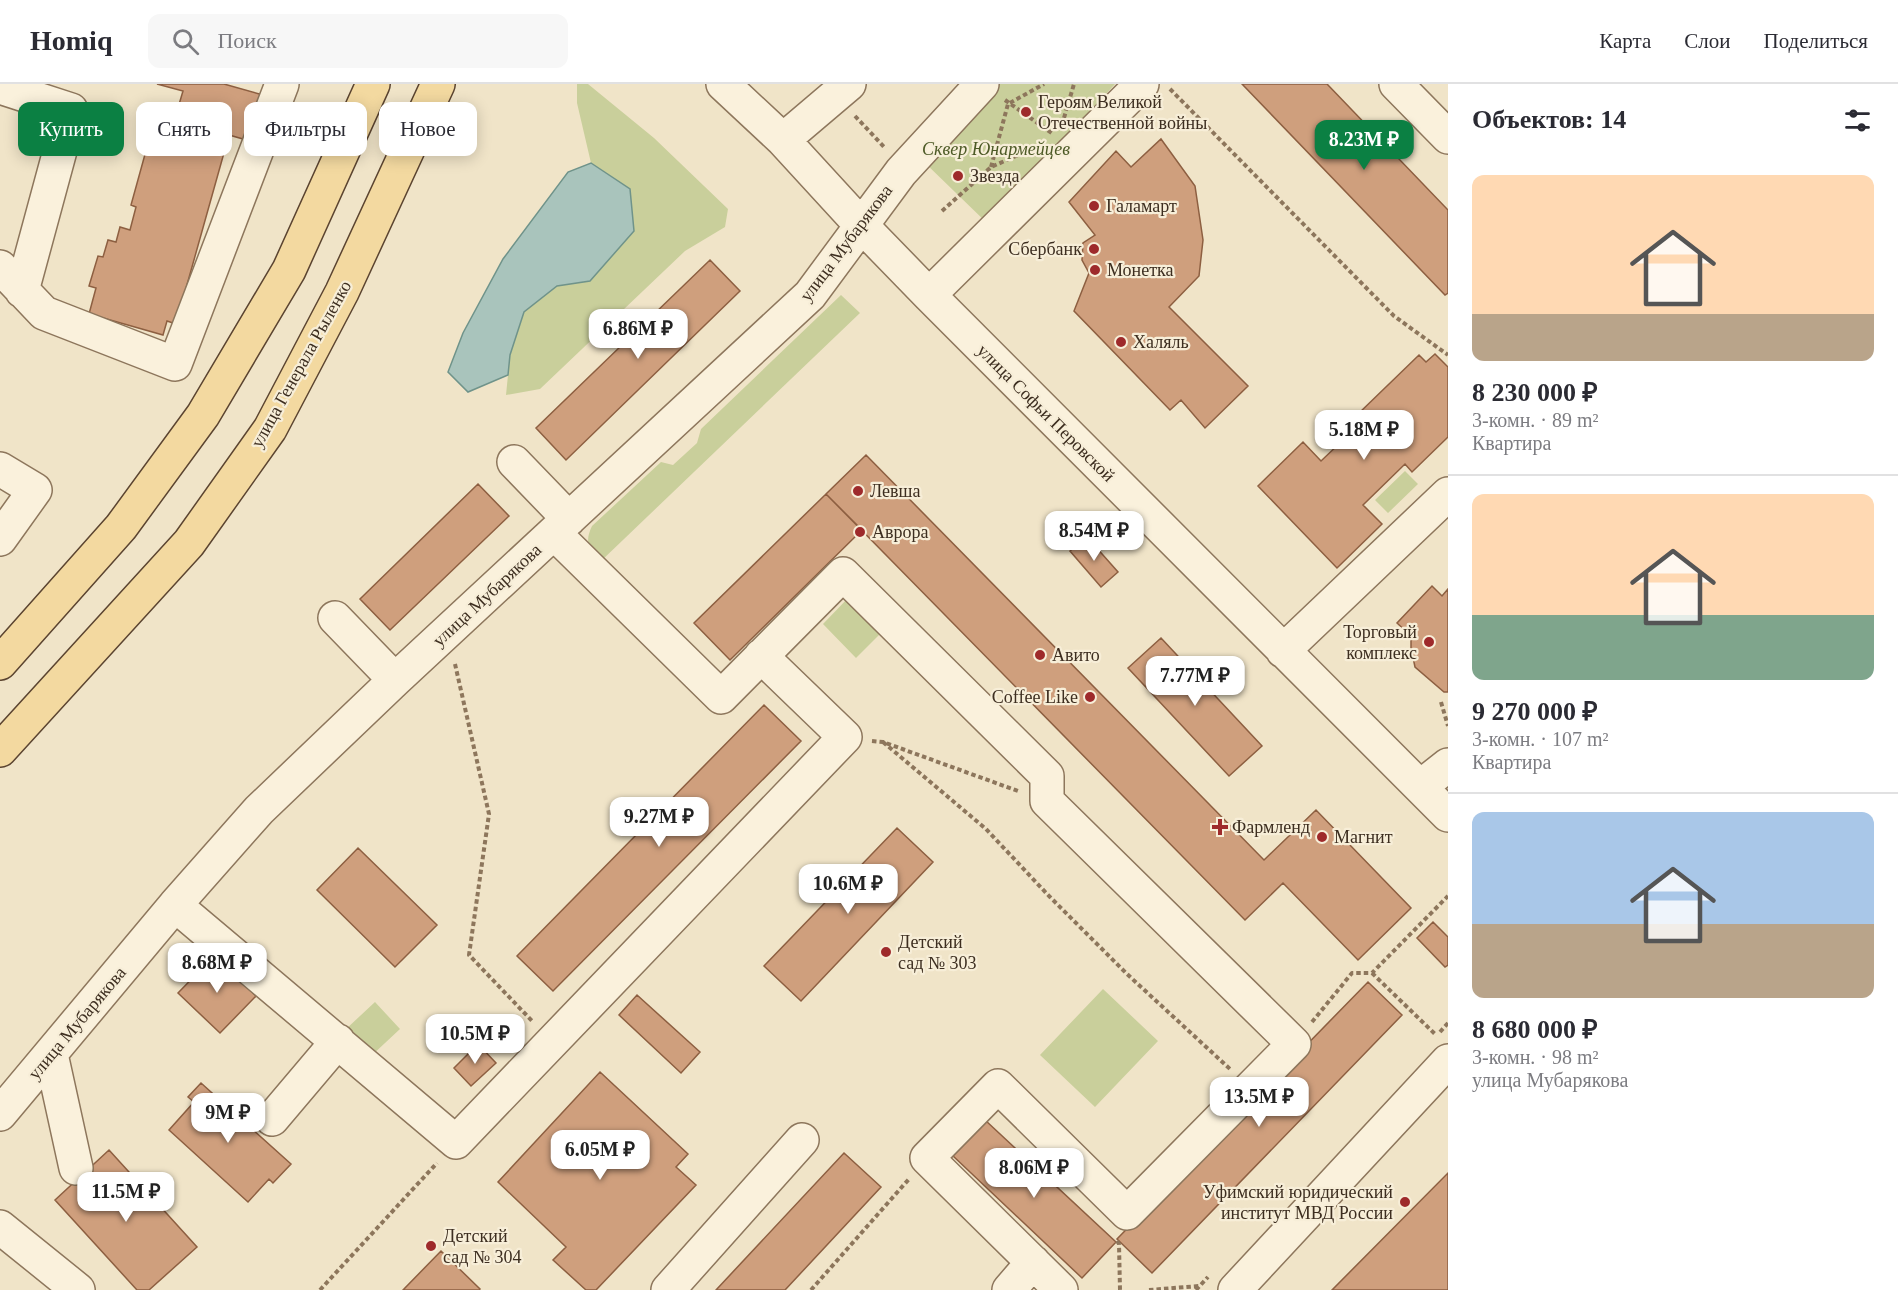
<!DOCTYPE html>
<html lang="ru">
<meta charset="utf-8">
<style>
:root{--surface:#fff;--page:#f7f7f7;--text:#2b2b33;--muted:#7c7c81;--line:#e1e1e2;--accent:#0b8043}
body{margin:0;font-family:Georgia,serif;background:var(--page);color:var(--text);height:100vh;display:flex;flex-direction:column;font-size:22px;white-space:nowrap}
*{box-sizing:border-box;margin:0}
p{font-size:20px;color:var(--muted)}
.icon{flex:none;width:33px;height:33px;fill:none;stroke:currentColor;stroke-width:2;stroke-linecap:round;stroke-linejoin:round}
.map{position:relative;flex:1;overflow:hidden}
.details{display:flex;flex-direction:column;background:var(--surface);width:450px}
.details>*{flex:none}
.top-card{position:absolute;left:18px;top:18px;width:570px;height:54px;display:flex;gap:12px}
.price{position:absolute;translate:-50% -51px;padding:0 14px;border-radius:12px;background:#fff;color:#222;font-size:20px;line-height:39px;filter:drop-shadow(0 2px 3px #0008)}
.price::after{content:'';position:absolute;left:50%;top:36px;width:18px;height:14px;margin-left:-9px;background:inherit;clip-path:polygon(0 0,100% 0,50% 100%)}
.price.on{background:var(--accent);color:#fff}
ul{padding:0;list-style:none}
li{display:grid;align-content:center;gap:12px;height:318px;padding:0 24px}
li+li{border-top:2px solid var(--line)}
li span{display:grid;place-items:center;height:186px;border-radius:12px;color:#555}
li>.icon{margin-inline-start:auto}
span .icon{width:108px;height:108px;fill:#fffc;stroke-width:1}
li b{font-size:26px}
h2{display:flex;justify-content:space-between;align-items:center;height:72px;padding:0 24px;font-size:26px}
.pill{padding:0 21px;border-radius:12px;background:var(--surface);box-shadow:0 3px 15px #0003;font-size:21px;line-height:54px}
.pill.on{background:var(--accent);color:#fff}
header{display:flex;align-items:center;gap:36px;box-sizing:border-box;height:84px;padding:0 30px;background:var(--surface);border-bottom:2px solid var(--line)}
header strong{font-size:28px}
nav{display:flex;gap:33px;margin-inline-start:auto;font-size:21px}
.search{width:420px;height:54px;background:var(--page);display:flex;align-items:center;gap:15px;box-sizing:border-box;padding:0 21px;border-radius:12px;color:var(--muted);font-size:22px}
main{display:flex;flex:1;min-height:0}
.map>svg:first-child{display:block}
</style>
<header>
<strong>Homiq</strong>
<div class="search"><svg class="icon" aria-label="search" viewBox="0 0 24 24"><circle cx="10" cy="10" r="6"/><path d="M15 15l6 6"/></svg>Поиск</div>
<nav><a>Карта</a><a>Слои</a><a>Поделиться</a></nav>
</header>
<main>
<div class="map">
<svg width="1448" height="1206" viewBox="0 0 1448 1206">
<rect width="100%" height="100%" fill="#f0e4c8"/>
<path fill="#c9cf9b" d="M577,0H588L654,54L728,125L725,143L685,167L540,305L506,311L510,271L524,228L557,202L590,197L630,105L591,79L577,19Z
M995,0H1115L988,140L923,77Z
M841,211L860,229L600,478C589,465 584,459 592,442L661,378L673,381L697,359L701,345Z
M1405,387L1418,400L1388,429L1375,416Z
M850,512L884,546L856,574L823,540Z
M1103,905L1158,957L1095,1023L1040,971Z
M375,918L400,945L370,973L345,946Z"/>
<path fill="#a9c4bc" stroke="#6f938a" stroke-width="1.5" d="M591,79L630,105L634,147L590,197L557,202L524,228L510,271L508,291L468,308L448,288L463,249L503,175L568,88Z"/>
<path fill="#cf9f7d" stroke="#8d5f41" stroke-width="1.5" d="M157,0H224L263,11L250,57L229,51L176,240L167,237L163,251L89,230L96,204L89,202L98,172L103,173L108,156L116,158L120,143L130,146L136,123L131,121L152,45L162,48L167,31L175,34L183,7Z
M1242,0H1327L1448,126V209L1445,211Z
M1161,55L1195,102L1203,156L1199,192L1169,223L1248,302L1205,344L1181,316L1170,326L1074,227L1089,189L1082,176L1083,159L1095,151L1069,118L1116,67L1131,83Z
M710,176L740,207L566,376L536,344Z
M1435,270L1448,283V353L1412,388L1405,380L1363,421L1382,440L1337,484L1258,402L1303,358L1321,377L1363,337L1357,331L1419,271L1426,278Z
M866,371L1264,776L1316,726L1411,824L1358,876L1283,799L1245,836L826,410Z
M478,400L509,432L390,546L360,515Z
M826,410L862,446L730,576L694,539Z
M1087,453L1118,488L1101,503L1070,467Z
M1432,502L1442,512L1448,505V608H1444L1415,583L1411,564V552L1397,539Z
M1161,554L1262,662L1229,692L1128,584Z
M764,621L801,657L553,907L517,872Z
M897,744L933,778L801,917L764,882Z
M358,764L437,841L395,883L317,806Z
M1433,838L1448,853V881L1445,883L1417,854Z
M214,872L256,912L220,949L178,909Z
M1368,898L1402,931L1152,1189L1117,1155Z
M637,911L700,968L681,989L619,931Z
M478,960L496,979L471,1002L454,984Z
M600,988L688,1070L676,1083L696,1101L596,1206H586L553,1176L566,1163L498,1098Z
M201,999L291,1080L273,1099L269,1095L248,1118L169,1046L194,1018L188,1013Z
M985,1036L1116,1158L1082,1194L952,1071Z
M109,1066L197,1163L149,1206H137L55,1116Z
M844,1069L881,1103L785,1206H716Z
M1448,1089V1206H1332Z
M441,1167L480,1205L479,1206H403Z"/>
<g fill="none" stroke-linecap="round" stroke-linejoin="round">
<g stroke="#8d765c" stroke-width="36">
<path id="minor" d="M723,0L783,56L861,141L929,211L1448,731
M1396,0L1448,53
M0,3L71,26L22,207
M783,56L849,0
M0,183L44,229L175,280L282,0
M929,211L1142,0
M514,378L569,435
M0,385L35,406L0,455
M554,449L721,613L843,490L1047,692V717L1294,960L1127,1129L998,1002L927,1074L1061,1206
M335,534L395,596
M1283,567L1448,410
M1420,703L1448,681
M175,821L456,1058L845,653L761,572
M51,970L76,1084
M0,1030L175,821L259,726L395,596L810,211L901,88L982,0
M272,1035L338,957
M0,1143L78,1206
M668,1206L802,1056
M1009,1206L1033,1178
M1235,1206L1448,977"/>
</g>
<g stroke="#5b4430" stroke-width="36">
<path id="major" d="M0,579L121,443L203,331L289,186L373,0
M0,666L189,459L270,345L342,208L438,0"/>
</g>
<path stroke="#8d765c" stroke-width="4" stroke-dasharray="4.5 3" stroke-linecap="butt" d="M1170,5L1394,232L1448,271
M1005,16L1053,50
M855,32L885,64
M1064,34L1074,0
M991,83L1008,20L1044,0
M942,127L991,83L1034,64
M455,580L489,730L469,871L533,938
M1441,618L1448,642
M872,657L883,658L1018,707
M883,658L986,745L1049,812L1127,890L1230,985
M1372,889L1436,951
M1312,938L1352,889H1372L1448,812
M1440,948L1448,939
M1117,1157L1119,1160L1120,1206
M320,1206L437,1079
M811,1206L909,1095
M1149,1206L1199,1202
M1196,1206L1208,1193"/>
<use href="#minor" stroke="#faf1dc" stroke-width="33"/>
<use href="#major" stroke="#f3d9a0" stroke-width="33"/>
</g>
<g fill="#9e2a2b" stroke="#f7eed8" stroke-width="2">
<circle cx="1026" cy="28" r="6"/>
<circle cx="958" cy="92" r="6"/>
<circle cx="1094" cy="122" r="6"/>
<circle cx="1094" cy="165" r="6"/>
<circle cx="1095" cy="186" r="6"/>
<circle cx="1121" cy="258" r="6"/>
<circle cx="858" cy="407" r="6"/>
<circle cx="860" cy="448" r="6"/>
<circle cx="1429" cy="558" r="6"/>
<circle cx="1040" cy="571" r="6"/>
<circle cx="1090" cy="613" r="6"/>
<path d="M1217 734h6v6h6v6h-6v6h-6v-6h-6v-6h6z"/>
<circle cx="1322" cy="753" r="6"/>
<circle cx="886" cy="868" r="6"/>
<circle cx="1405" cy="1118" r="6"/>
<circle cx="431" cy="1162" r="6"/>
</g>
<g text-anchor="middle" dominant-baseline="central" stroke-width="4.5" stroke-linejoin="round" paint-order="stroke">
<g font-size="18" fill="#3d2e20" stroke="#f7eed8" text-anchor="start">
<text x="1038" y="18">Героям Великой<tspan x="1038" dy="21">Отечественной войны</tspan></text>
<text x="970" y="92">Звезда</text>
<text x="1106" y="122">Галамарт</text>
<text x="1082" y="165" text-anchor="end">Сбербанк</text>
<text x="1107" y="186">Монетка</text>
<text x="1133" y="258">Халяль</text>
<text x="870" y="407">Левша</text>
<text x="872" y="448">Аврора</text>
<text x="1417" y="548" text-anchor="end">Торговый<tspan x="1417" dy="21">комплекс</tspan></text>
<text x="1052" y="571">Авито</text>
<text x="1078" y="613" text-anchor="end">Coffee Like</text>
<text x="1232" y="743">Фармленд</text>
<text x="1334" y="753">Магнит</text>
<text x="898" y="858">Детский<tspan x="898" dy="21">сад № 303</tspan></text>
<text x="1393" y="1108" text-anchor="end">Уфимский юридический<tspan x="1393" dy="21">институт МВД России</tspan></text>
<text x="443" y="1152">Детский<tspan x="443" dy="21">сад № 304</tspan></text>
</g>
<g font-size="18" font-style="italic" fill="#4d5a26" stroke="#f7eed8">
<text x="996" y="65">Сквер Юнармейцев</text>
</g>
<g font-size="18" fill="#3d2e20" stroke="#f7eed8">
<text transform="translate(846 159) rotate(-53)">улица Мубарякова</text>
<text transform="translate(301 280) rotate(-61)">улица Генерала Рыленко</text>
<text transform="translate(1046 329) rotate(45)">улица Софьи Перовской</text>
<text transform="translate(487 511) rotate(-43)">улица Мубарякова</text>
<text transform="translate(77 939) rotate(-50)">улица Мубарякова</text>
</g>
</g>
</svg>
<b class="price on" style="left:1364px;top:87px">8.23M ₽</b>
<b class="price" style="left:638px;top:276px">6.86M ₽</b>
<b class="price" style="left:1364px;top:377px">5.18M ₽</b>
<b class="price" style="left:1094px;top:478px">8.54M ₽</b>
<b class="price" style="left:1195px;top:623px">7.77M ₽</b>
<b class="price" style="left:659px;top:764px">9.27M ₽</b>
<b class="price" style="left:848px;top:831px">10.6M ₽</b>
<b class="price" style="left:217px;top:910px">8.68M ₽</b>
<b class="price" style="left:475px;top:981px">10.5M ₽</b>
<b class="price" style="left:1259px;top:1044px">13.5M ₽</b>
<b class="price" style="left:228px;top:1060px">9M ₽</b>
<b class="price" style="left:600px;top:1097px">6.05M ₽</b>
<b class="price" style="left:1034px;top:1115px">8.06M ₽</b>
<b class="price" style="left:126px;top:1139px">11.5M ₽</b>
<div class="top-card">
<a class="pill on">Купить</a>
<a class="pill">Снять</a>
<a class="pill">Фильтры</a>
<a class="pill">Новое</a>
</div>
</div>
<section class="details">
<h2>Объектов: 14<svg class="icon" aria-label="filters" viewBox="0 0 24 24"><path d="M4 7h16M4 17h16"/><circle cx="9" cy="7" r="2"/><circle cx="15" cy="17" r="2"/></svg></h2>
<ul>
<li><span style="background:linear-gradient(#ffd9b3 75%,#b9a48a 0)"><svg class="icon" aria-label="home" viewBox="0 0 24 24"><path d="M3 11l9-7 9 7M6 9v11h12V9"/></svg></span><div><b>8 230 000 ₽</b><p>3-комн. · 89 m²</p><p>Квартира</p></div></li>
<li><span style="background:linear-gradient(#ffd9b3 65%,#7fa58c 0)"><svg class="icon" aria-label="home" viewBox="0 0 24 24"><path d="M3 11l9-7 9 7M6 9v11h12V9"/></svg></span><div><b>9 270 000 ₽</b><p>3-комн. · 107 m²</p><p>Квартира</p></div></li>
<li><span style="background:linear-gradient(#a9c7e8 60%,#b9a48a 0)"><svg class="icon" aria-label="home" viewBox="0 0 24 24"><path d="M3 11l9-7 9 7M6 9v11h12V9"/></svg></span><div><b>8 680 000 ₽</b><p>3-комн. · 98 m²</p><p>улица Мубарякова</p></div></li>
</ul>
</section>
</main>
